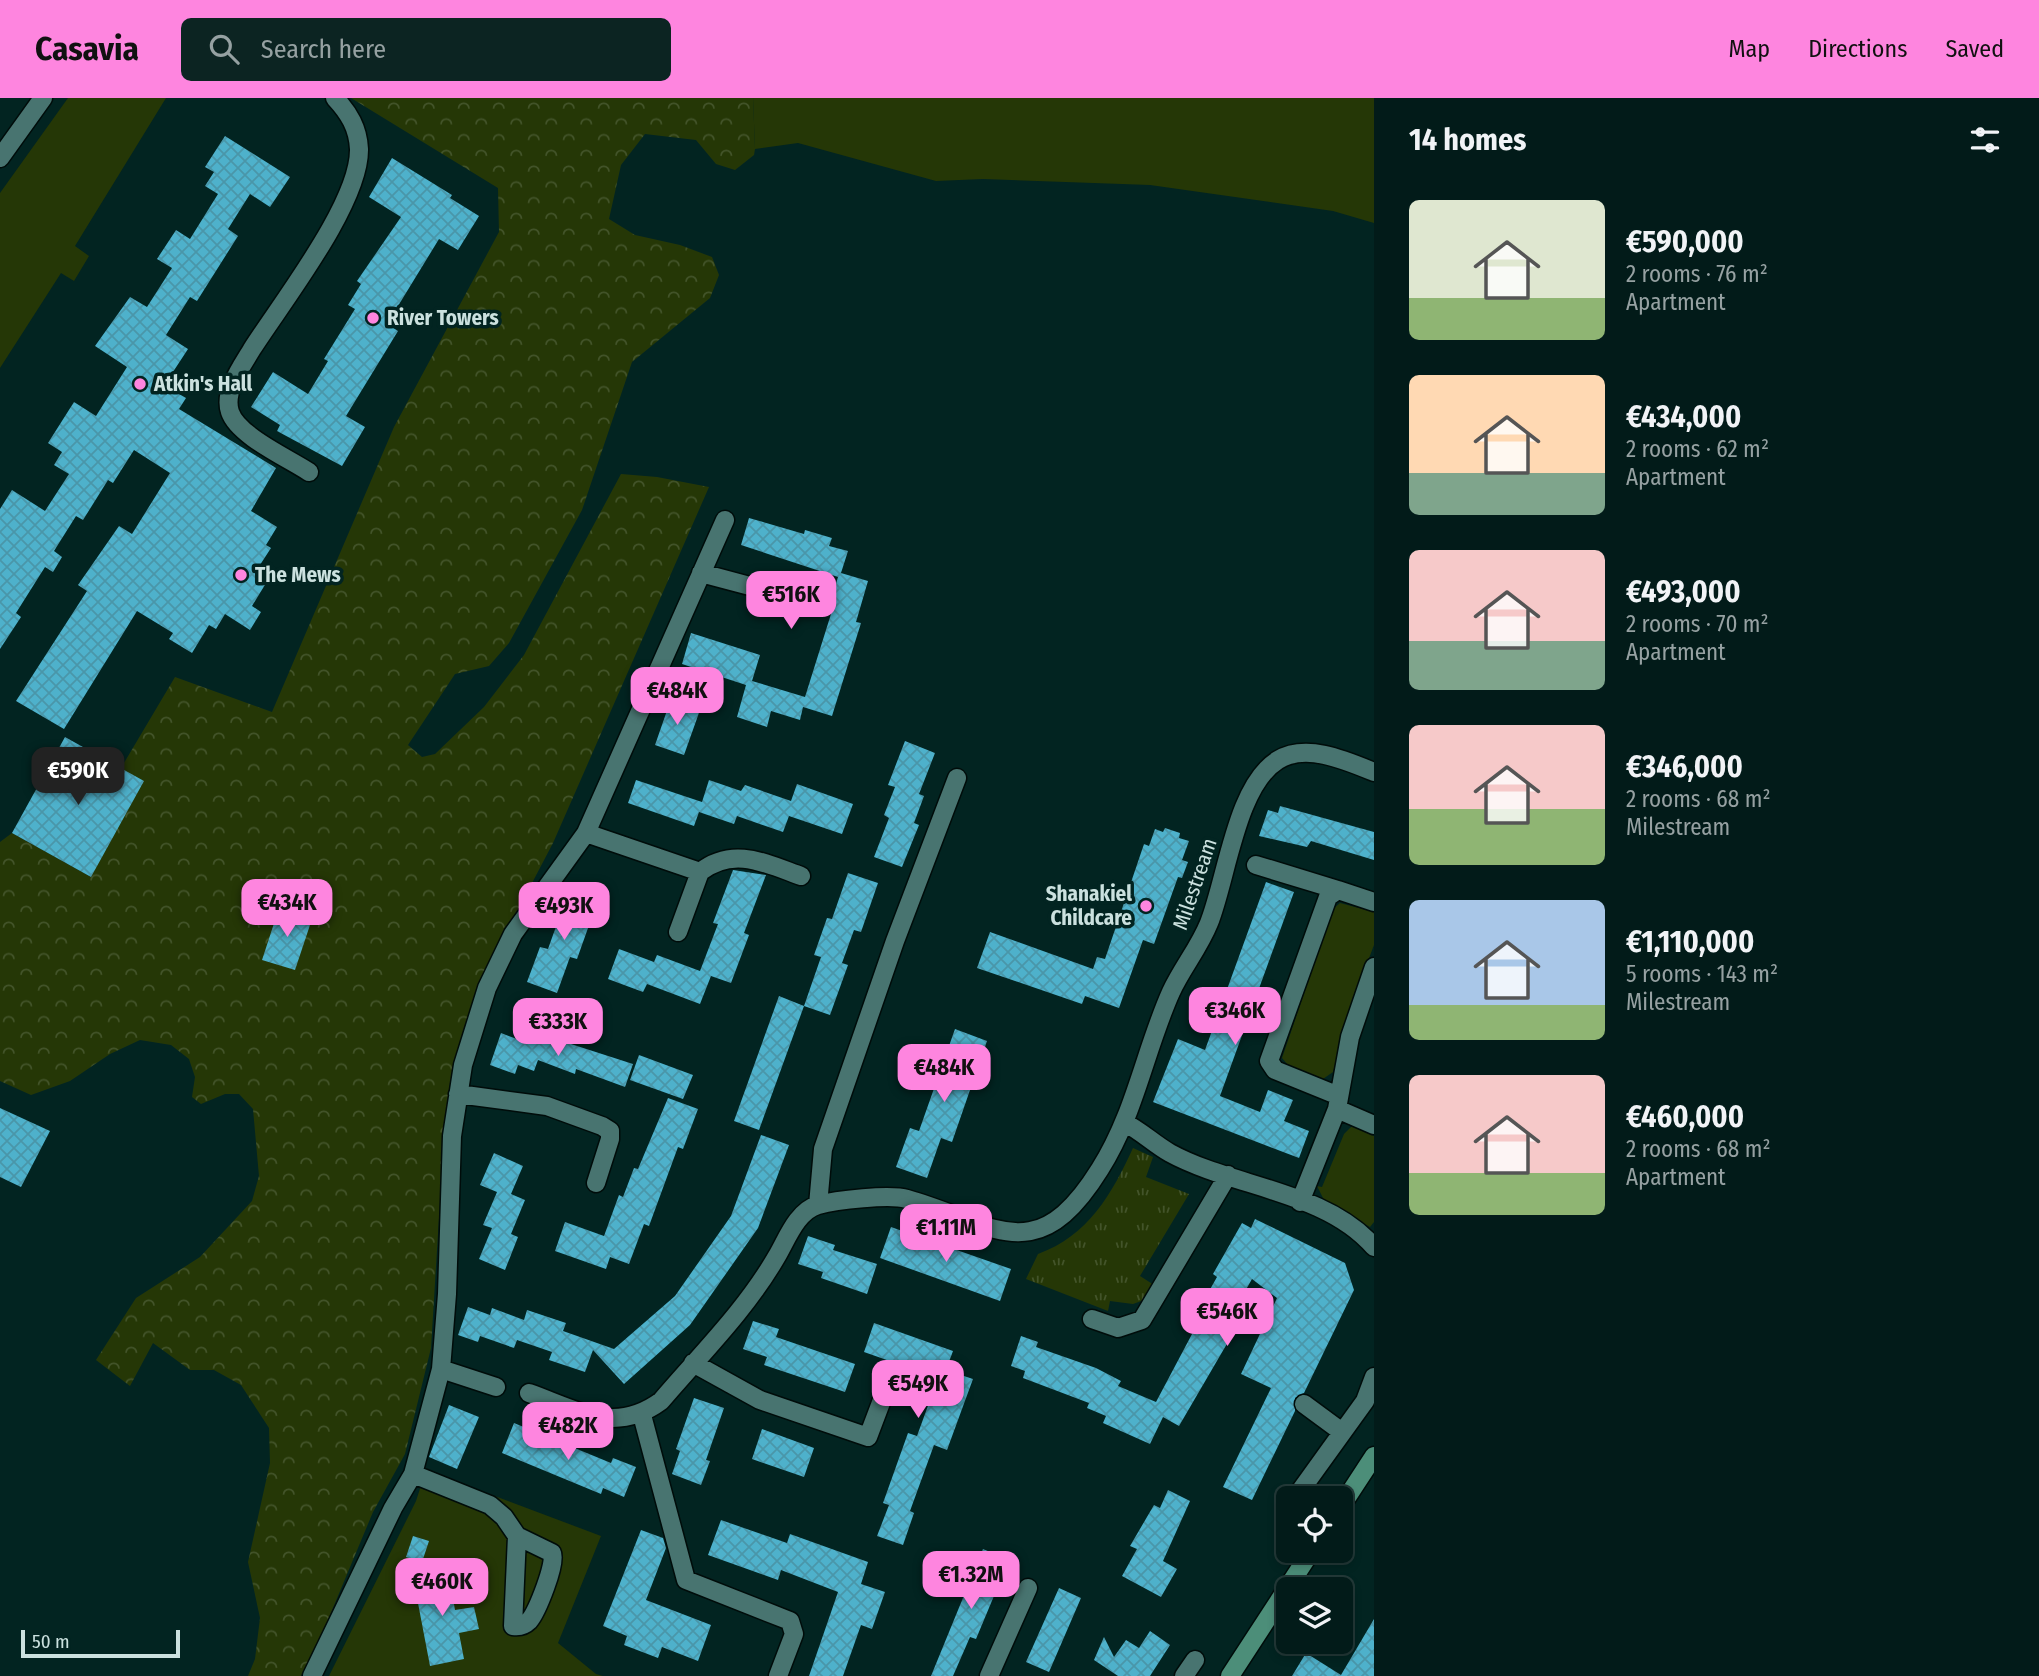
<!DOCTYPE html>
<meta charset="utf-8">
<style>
:root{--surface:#021b19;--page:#0c2422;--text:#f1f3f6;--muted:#96a1a2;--line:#233938;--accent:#fe85df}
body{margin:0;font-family:"Fira Sans Condensed",sans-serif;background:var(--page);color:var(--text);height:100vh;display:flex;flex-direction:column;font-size:26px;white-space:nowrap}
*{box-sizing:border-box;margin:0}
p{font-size:23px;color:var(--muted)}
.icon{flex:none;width:38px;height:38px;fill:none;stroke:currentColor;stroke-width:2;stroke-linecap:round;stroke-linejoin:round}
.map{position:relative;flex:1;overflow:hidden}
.side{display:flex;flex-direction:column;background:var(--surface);width:665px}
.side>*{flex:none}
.fabs{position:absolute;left:1276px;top:1388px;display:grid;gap:14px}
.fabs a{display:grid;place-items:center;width:77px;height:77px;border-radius:10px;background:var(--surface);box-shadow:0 4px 10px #0003,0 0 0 2px var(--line);font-size:35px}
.scale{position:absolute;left:21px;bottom:18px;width:159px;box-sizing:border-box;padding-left:7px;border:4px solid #cbe1df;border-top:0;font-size:19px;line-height:24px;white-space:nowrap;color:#cbe1df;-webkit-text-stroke:5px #022421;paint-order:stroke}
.price{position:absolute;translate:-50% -60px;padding:0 16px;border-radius:14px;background:var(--accent);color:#111;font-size:23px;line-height:46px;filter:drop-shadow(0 2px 4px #0008)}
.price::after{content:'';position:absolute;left:50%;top:42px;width:21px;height:16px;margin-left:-10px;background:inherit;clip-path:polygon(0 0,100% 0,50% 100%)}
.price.active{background:#222;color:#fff}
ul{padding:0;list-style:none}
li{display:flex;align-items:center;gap:21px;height:175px;padding:0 35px}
li span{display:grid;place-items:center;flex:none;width:196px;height:140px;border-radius:10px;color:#555}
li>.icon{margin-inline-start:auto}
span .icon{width:84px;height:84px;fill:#fffc;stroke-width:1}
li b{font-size:30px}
h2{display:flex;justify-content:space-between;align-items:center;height:84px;padding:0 35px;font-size:30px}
header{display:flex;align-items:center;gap:42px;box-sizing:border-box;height:98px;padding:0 35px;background:var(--accent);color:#111}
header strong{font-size:33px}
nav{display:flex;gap:38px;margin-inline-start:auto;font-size:24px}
.search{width:490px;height:63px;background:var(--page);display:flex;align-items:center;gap:18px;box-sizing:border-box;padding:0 24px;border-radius:10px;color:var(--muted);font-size:26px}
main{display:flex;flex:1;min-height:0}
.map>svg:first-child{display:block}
</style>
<header>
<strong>Casavia</strong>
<div class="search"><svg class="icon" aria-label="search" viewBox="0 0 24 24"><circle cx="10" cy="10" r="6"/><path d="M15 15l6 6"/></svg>Search here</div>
<nav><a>Map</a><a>Directions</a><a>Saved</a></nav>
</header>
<main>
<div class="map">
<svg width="1374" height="1578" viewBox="0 0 1374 1578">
<defs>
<pattern id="forest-crowns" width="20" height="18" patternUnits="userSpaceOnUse" patternTransform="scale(1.75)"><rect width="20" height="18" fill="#253706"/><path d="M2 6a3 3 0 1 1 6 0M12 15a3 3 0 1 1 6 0" fill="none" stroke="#43542a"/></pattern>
<pattern id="park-tufts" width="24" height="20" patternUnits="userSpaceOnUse" patternTransform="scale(1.75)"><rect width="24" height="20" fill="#253706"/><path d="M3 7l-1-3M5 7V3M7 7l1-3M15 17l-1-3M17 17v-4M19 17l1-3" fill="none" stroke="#43542a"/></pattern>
<pattern id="building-cross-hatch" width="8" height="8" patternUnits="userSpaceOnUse" patternTransform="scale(1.75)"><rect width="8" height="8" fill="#4eb1cb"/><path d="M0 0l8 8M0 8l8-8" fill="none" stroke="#4a96a9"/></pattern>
</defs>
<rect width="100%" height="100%" fill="#022421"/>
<path fill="#253706" d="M68,0H166L75,148L89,158L74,183L61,175L0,270V95Z
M753,0H1374V125L1333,113L1150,87L983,81L936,83L798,45L755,51Z
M1340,805L1374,814V847L1348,916L1333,974L1323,981L1288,967L1282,960L1333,811Z
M1352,1028L1374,1038V1124L1370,1129L1325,1104L1317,1088L1322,1089L1344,1036Z
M426,1372L601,1438L558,1545L596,1576L603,1578H329L416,1403Z"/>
<path fill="url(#forest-crowns)" d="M351,0H753L755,51L754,57L735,72L716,66L696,42L645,36L621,67L609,121L635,137L680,147L712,159L719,177L710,200L632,264L582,412L509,545L489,568L455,576L408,647L422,659L435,656L484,609L524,557L621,376L657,379L709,389L553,745L481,882L464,930L450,985L444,1038L431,1250L405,1356L373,1414L320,1541L301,1578H248L255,1561L260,1520L248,1464L270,1365L269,1330L241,1287L214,1272H190L153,1245L130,1288L96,1262L136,1200L200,1159L252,1103L259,1078L253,1011L239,996H225L201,1006L192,999L195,979L189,961L171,947L140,942L110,956L70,983L31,997L0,983V744L12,735L91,779L121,670L175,579L272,614L394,329L499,134L498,90Z"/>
<path fill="url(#park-tufts)" d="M1133,1050L1153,1059L1146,1079L1189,1096L1140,1178L1154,1187L1144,1202L1133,1206L1110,1203L1108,1213L1026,1181L1038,1156C1088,1138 1112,1096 1133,1050Z"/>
<path fill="url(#building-cross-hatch)" d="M225,38L290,79L270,109L250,96L228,131L238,138L197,203L190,199L166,237L188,251L169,280L184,290L179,296L186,300L179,311L276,370L251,413L277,429L266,447L271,450L258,470L271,477L252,508L261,514L250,532L225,516L216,531L209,527L192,555L169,541L173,535L137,513L64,631L16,603L87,493L78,487L119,428L132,436L170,375L134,352L113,385L108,382L83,422L76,418L54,453L62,459L53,474L45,469L16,515L21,519L0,551V411L12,392L45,413L69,376L54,367L62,354L48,345L74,304L96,318L127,269L95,248L130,199L147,209L172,170L157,161L176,132L190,141L218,96L205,88L214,74L205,69Z
M392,60L452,97L450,100L479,118L458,152L439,141L387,226L398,233L346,318L365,329L342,368L277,333L280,327L251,309L273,274L308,296L328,263L324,261L355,211L348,207L361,186L357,183L401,119L369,99Z
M749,420L804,436L805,432L832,440L829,448L848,453L841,475L868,483L856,524L861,525L832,618L803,609L800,622L771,613L767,629L737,619L746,587L682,566L691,535L760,557L752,583L805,599L831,516L827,515L838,479L741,447Z
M671,601L700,612L684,657L655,647Z
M65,639L144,683L91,779L12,735Z
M905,643L935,655L919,696L924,698L914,725L919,727L902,769L874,759L889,720L884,717L895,689L888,687Z
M636,682L702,704L709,682L741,693L745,687L791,703L797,686L853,706L842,736L789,718L783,734L737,718L734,726L699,714L694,728L628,705Z
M1280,708L1374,734V762L1311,743L1307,749L1259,738L1268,712L1278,715Z
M1165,730L1180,735L1179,740L1189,743L1182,762L1188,764L1182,780L1178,779L1154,846L1143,842L1119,910L1085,898L1082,906L977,870L990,834L1093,871L1097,859L1105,861L1144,746L1149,748L1155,731L1163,734Z
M733,772L766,777L744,835L749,837L731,885L711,878L700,906L647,886L643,894L608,881L619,851L654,864L657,857L700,873L718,826L713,825Z
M848,775L878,785L861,834L854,832L842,865L848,867L830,917L804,908L821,859L814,857L827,820L832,821Z
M1266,784L1294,794L1220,998L1260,1014L1268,992L1293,1002L1284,1023L1309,1033L1299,1060L1153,1004L1178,941L1205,952Z
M569,792L598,802L577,861L570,859L557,895L527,884L540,849L548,851Z
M279,810L312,821L295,872L262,862Z
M779,898L804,908L759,1032L734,1023Z
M955,931L987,943L952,1044L941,1040L927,1080L896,1069L910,1030L919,1033Z
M501,935L525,944L527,938L541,943L543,937L633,966L625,989L576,971L575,976L538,962L534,973L518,967L515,976L490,967Z
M639,957L693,977L683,1001L630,982Z
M668,1000L698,1011L683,1051L678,1049L649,1128L644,1126L629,1166L610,1159L606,1171L555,1153L565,1124L604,1138L619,1097L623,1099L634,1070L638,1071Z
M0,1010L50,1033L21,1089L0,1079Z
M761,1037L789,1047L758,1130L690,1227L624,1286L593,1252L585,1274L549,1262L552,1254L517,1242L514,1250L480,1238L478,1244L458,1237L468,1209L490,1217L492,1210L524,1222L527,1212L566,1225L563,1233L614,1251L675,1198L731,1118Z
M494,1055L523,1068L511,1096L525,1102L511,1136L518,1139L505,1172L479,1161L492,1130L483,1127L497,1094L480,1087Z
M1255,1121L1345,1165L1354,1192L1304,1295L1295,1300V1313L1252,1402L1223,1389L1271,1290L1241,1276L1277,1200L1252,1181L1226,1227L1235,1232L1179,1328L1163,1319L1150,1346L1103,1325L1106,1318L1087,1310L1089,1305L1023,1280L1025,1273L1011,1268L1021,1238L1038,1244L1036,1249L1096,1270L1121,1283L1118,1288L1156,1304L1200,1221L1195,1218L1217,1179L1213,1176L1242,1125L1251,1130Z
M891,1129L1011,1171L1000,1203L880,1160Z
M808,1138L835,1147L833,1152L877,1166L867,1196L821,1180L823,1174L798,1166Z
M753,1223L779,1231L776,1239L855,1266L845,1294L764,1267L767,1259L743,1251Z
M874,1225L953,1253L946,1272L973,1281L947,1352L934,1347L910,1413L914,1415L903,1447L877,1438L889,1407L883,1405L908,1335L917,1338L938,1280L864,1254Z
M694,1300L724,1310L706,1362L710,1363L701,1387L672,1376L680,1353L676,1351Z
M449,1307L479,1319L457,1371L429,1359Z
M514,1325L611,1365L613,1360L636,1369L624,1399L603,1390L601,1396L502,1355Z
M762,1331L814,1350L804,1379L752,1361Z
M1168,1392L1190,1403L1163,1463L1177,1471L1161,1499L1122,1478L1137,1451L1130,1448L1154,1407L1160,1410Z
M721,1422L787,1445L790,1436L868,1464L861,1486L885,1494L872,1531L861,1527L843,1578H809L838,1494L781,1472L778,1482L708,1457Z
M641,1432L663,1440L666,1450L646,1502L711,1527L698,1563L662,1549L658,1560L624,1547L627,1538L603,1528Z
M413,1438L429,1443L422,1464L406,1459Z
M983,1451L1009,1462L976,1541L970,1539L953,1578H931Z
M448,1472L455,1512L474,1509L479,1531L459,1535L464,1561L430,1568L413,1479Z
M1059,1490L1081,1500L1049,1574L1026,1564Z
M1374,1521V1578H1292L1306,1555L1341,1577Z
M1150,1533L1170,1547L1150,1578H1118L1094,1562L1104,1539L1114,1559L1126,1542L1139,1550Z"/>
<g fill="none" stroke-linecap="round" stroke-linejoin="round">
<g stroke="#000c0a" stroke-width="21">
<path id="street" d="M0,60L43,0
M309,374C288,360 238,338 230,314C223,293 242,268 252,251C282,204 360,105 359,51C358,30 349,15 335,0
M701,475L810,504
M586,735L700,774C733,748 765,765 801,778
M1256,767L1338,792
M678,834L700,774
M458,996L547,1008L602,1028L610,1033V1041L596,1085
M1339,998L1275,972L1269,963L1328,799L1338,792L1374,804
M1337,1011L1374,1027
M1125,1025C1141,1033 1154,1046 1170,1055C1232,1089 1326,1093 1374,1149
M1300,1104L1337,1011L1350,939L1374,869
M818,1107L823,1051L895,843L957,680
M1092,1221L1118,1230L1142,1222L1228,1077
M693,1265L760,1302L868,1339L885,1294
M441,1271L496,1289
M529,1295C577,1312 615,1337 661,1303C701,1256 746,1212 777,1158C787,1141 797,1113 818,1107C836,1102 890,1096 907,1101C995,1126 1036,1174 1100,1071C1135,1016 1145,952 1171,894C1182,870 1199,850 1209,825C1227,780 1236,688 1278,662C1306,645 1345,662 1374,674
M1304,1306L1342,1334
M642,1317L686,1482L790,1523L794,1536L778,1578
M413,1376L490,1407L504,1419L517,1438L552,1455C557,1464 537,1514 529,1523C524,1528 520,1529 513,1528L517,1438
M1298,1396L1365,1303L1374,1279
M312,1578L393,1410L413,1376L441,1271L447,1196L452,1038L463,967L487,890L513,836L586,735L725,422
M989,1578L1028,1490
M1184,1578L1195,1562"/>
</g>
<g stroke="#000c0a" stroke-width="21">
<path id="secondary" d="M1340,1410L1374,1358
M1230,1578L1312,1452"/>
</g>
<use href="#street" stroke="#487470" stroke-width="18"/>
<use href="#secondary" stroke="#4c8e79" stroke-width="18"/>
</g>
<g fill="#fe85df" stroke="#022421" stroke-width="2.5">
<circle cx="373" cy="220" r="7"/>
<circle cx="140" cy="286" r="7"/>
<circle cx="241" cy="477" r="7"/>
<circle cx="1146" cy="808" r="7"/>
</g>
<g text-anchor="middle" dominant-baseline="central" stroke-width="7" stroke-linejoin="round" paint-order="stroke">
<g font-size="21" font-weight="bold" fill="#cbe1df" stroke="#022421" text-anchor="start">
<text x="387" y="220">River Towers</text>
<text x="154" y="286">Atkin's Hall</text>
<text x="255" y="477">The Mews</text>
<text x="1132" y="796" text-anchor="end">Shanakiel<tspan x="1132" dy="24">Childcare</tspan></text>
</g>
<g font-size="21" fill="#cbe1df" stroke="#022421">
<text transform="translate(1195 786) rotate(-71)">Milestream</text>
</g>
</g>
</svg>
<div class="fabs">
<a><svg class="icon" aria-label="locate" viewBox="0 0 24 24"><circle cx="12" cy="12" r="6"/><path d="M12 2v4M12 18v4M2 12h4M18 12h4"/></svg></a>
<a><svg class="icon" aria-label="layers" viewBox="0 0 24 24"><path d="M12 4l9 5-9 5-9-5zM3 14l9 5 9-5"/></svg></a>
</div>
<div class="scale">50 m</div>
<b class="price" style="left:791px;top:533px">€516K</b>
<b class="price" style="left:677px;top:629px">€484K</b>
<b class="price active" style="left:78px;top:709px">€590K</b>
<b class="price" style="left:287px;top:841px">€434K</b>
<b class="price" style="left:564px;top:844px">€493K</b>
<b class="price" style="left:1235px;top:949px">€346K</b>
<b class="price" style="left:558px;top:960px">€333K</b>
<b class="price" style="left:944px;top:1006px">€484K</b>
<b class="price" style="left:946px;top:1166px">€1.11M</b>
<b class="price" style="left:1227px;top:1250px">€546K</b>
<b class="price" style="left:918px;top:1322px">€549K</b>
<b class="price" style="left:568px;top:1364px">€482K</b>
<b class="price" style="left:971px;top:1513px">€1.32M</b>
<b class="price" style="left:442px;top:1520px">€460K</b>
</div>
<section class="side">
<h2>14 homes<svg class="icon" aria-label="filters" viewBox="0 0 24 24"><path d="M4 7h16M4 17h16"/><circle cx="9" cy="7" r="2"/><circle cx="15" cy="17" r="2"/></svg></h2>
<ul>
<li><span style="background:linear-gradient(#dfe7d0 70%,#8fb573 0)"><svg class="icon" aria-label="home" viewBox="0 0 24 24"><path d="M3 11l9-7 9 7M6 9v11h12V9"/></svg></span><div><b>€590,000</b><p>2 rooms · 76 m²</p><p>Apartment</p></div></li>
<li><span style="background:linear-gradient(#ffd9b3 70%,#7fa58c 0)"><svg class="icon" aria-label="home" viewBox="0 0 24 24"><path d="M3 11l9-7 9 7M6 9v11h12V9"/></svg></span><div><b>€434,000</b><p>2 rooms · 62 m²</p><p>Apartment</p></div></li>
<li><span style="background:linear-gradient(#f6c9c9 65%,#7fa58c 0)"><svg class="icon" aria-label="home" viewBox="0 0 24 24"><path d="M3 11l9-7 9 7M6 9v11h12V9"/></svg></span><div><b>€493,000</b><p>2 rooms · 70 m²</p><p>Apartment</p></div></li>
<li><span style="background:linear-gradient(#f6c9c9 60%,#8fb573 0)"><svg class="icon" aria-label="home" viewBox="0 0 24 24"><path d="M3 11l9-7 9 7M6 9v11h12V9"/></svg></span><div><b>€346,000</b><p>2 rooms · 68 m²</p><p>Milestream</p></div></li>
<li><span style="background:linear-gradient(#a9c7e8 75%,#8fb573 0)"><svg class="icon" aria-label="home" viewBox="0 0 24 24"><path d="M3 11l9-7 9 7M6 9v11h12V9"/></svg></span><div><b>€1,110,000</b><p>5 rooms · 143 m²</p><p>Milestream</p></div></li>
<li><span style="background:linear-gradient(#f6c9c9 70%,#8fb573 0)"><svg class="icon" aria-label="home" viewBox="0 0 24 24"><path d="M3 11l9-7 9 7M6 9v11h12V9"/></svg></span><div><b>€460,000</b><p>2 rooms · 68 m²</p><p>Apartment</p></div></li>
</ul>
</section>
</main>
